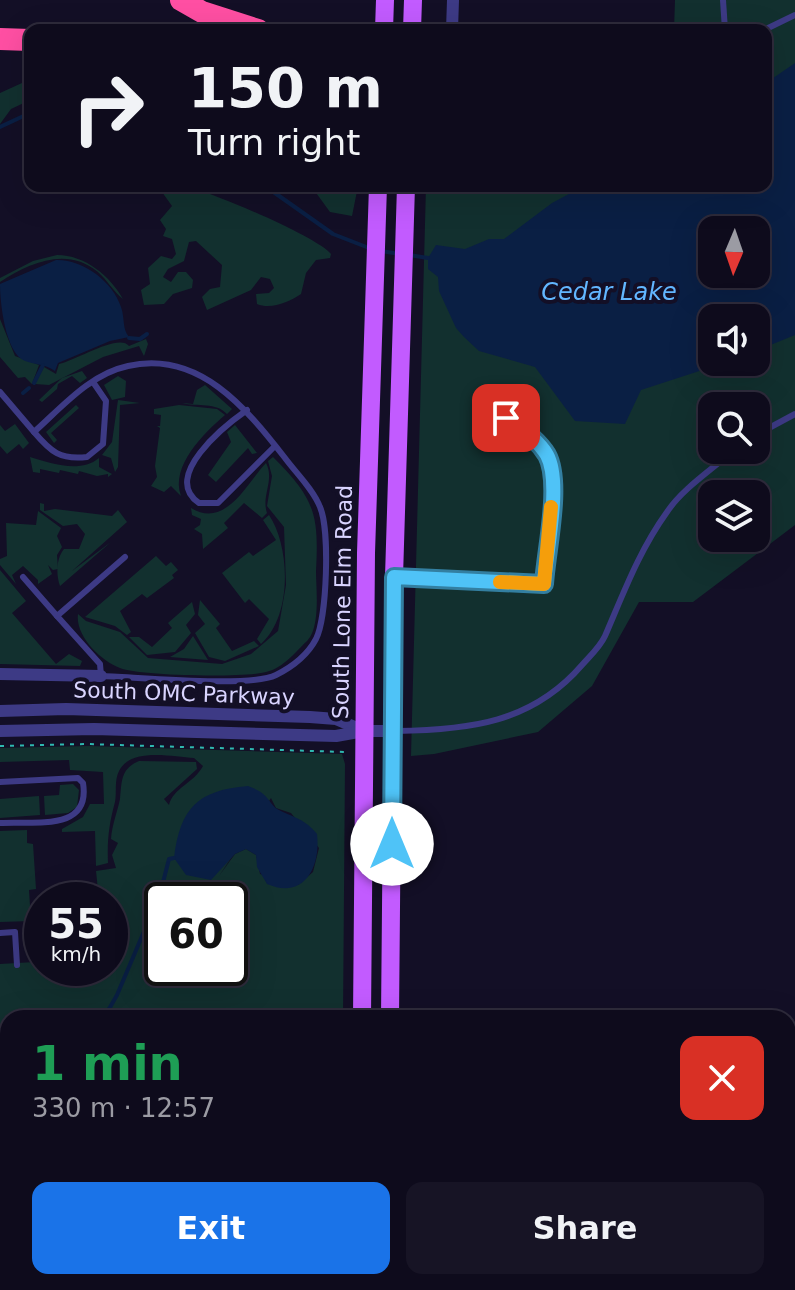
<!DOCTYPE html>
<meta charset="utf-8">
<style>
:root{--surface:#0e0b1c;--page:#171425;--text:#f1f3f6;--muted:#9b9ba3;--line:#2e2b3b;--accent:#1a73e8}
body{margin:0;font-family:"DejaVu Sans",sans-serif;background:var(--page);color:var(--text);height:100vh;display:flex;flex-direction:column;font-size:30px;white-space:nowrap}
*{box-sizing:border-box;margin:0}
p{font-size:26px;color:var(--muted)}
.icon{flex:none;width:44px;height:44px;fill:none;stroke:currentColor;stroke-width:2;stroke-linecap:round;stroke-linejoin:round}
.map{position:relative;flex:1;overflow:hidden}
.sheet{position:absolute;left:0px;top:1010px;width:796px;height:280px;display:flex;flex-direction:column;background:var(--surface);border-radius:24px 24px 0 0;box-shadow:0 8px 32px #0002,0 0 0 2px var(--line)}
.sheet>*{flex:none}
.hud{position:absolute;left:24px;top:24px;width:748px;height:168px;border-radius:16px;box-shadow:0 8px 32px #0002,0 0 0 2px var(--line);background:#0e0b1c;color:var(--text);overflow:hidden}
.needle{width:52px;rotate:182deg}
.tools{position:absolute;left:698px;top:216px;display:grid;gap:16px}
.tools a{display:grid;place-items:center;width:72px;height:72px;border-radius:16px;background:var(--surface);box-shadow:0 8px 32px #0002,0 0 0 2px var(--line);font-size:40px}
.speed{position:absolute;left:24px;top:882px;display:flex;gap:16px;font-size:40px;font-weight:700;text-align:center}
.speed>*{display:grid;place-content:center;width:104px;height:104px;border-radius:50%;background:var(--surface);box-shadow:0 8px 32px #0002,0 0 0 2px var(--line);line-height:1}
.speed small{font-size:20px;font-weight:400}
.speed .limit{border:4px solid #111;border-radius:12px;background:#fff;color:#111}
.pin{position:absolute;display:grid;place-items:center;width:68px;height:68px;color:#fff;margin:-34px;border-radius:16px;box-shadow:0 4px 12px #0006}
.me{position:absolute;width:88px;margin:-44px;rotate:0deg;stroke-linejoin:round;filter:drop-shadow(0 0 6px #0008)}
.turn{display:flex;align-items:center;gap:28px;height:168px;padding:0 32px;font-size:36px}
.turn .icon{width:104px;height:104px;stroke-width:2.5}
.turn b{display:block;font-size:56px;line-height:68px}
.round{display:grid;place-items:center;flex:none;width:84px;height:84px;border-radius:16px;background:var(--page)}
.head{display:flex;align-items:center;justify-content:space-between;height:136px;padding:0 32px}
h1{font-size:48px;font-weight:700;line-height:60px;color:#1e9e55}
.cta{display:flex;gap:16px;margin-top:auto;padding:16px 32px}
.cta a{flex:1;height:92px;border-radius:16px;background:var(--accent);color:#fff;font-size:32px;font-weight:700;line-height:92px;text-align:center}
.cta a+a{background:var(--page);color:var(--text)}
.map>svg:first-child{display:block}
.green{fill:#12302f;fill-rule:evenodd}
.water{fill:#0a1f44;fill-rule:evenodd}
.lines{fill:none;stroke-linecap:round;stroke-linejoin:round}
.stream{stroke:#0a1f44;stroke-width:4}
.path{stroke:#2fb8b0;stroke-width:2;stroke-dasharray:4 6;stroke-linecap:butt}
.lane{stroke:#3d3a85;stroke-width:6}
.street{stroke:#3d3a85;stroke-width:12}
.primary{stroke:#c25bff;stroke-width:18}
.highway{stroke:#ff4fa3;stroke-width:22}
.route-casing{stroke:#337fa1;stroke-width:20}
.route{stroke:#4fc3f7;stroke-width:14}
.slow{stroke:#f59e0b;stroke-width:14}
.labels{text-anchor:middle;stroke-width:8;stroke-linejoin:round;paint-order:stroke}
.street-label{font-size:22px;fill:#d9d4ff;stroke:#130f26}
.water-label{font-size:24px;font-style:italic;fill:#62b6ff;stroke:#130f26}
</style>
<div class="map">
<svg width="795" height="1290" viewBox="0 0 795 1290">
<rect width="100%" height="100%" fill="#130f26"/>
<g class="green">
<path d="M 675,0 L 795,0 L 795,525 L 693,602 L 639,602 L 592,686 L 538,732 L 434,754 L 411,756 L 426,186 L 766,186 L 766,30 L 674,30 ZM 712,230 L 756,230 L 756,274 L 712,274 ZM 712,318 L 756,318 L 756,362 L 712,362 ZM 712,406 L 756,406 L 756,450 L 712,450 ZM 712,494 L 756,494 L 756,538 L 712,538 Z"/>
<polygon points="22,83 30,83 30,100 11,109 0,124 0,93"/>
<path d="M 146,186 C 158,186 171,184 183,186 C 209,190 319,238 331,254 L 330,258 L 316,260 L 306,273 L 301,294 C 289,302 271,310 257,304 L 256,294 L 269,293 L 274,288 L 270,279 L 261,277 L 251,290 L 207,310 L 202,297 L 210,289 L 220,287 L 222,265 L 196,241 L 189,242 L 184,261 L 168,269 L 163,277 L 171,282 L 178,272 L 186,272 L 193,280 L 192,288 L 173,294 L 164,304 L 144,305 L 141,290 L 150,284 L 148,268 L 161,256 L 172,259 L 176,254 L 172,239 L 163,236 L 166,229 L 160,220 L 172,206 L 162,192 L 156,193 Z"/>
<polygon points="304,186 358,186 352,216 330,212 314,190"/>
<path d="M 57,255 C 85,255 110,276 123,299 C 114,292 107,280 98,272 C 67,246 29,263 0,282 L 0,278 L 33,261 Z"/>
<polygon points="0,319 15,356 39,365 32,384 25,377 18,378 0,357"/>
<path d="M 146,339 L 148,344 L 144,356 L 139,346 L 103,357 L 49,385 L 35,384 L 44,367 L 56,374 L 59,364 C 77,360 119,333 129,346 Z"/>
<polygon points="82,371 87,378 80,383 72,376 58,384 57,389 42,402 39,400 62,378"/>
<polygon points="118,376 126,381 125,397 112,400 104,385"/>
<path d="M 205,385 L 232,409 L 227,414 C 216,402 198,407 182,403 L 193,404 L 197,390 Z"/>
<polygon points="118,400 140,403 120,405 118,467 115,472 111,458 102,455 112,442"/>
<polygon points="76,405 79,408 51,433 57,440 54,443 46,432"/>
<path d="M 179,405 L 217,409 L 225,415 C 204,433 170,466 181,496 L 171,486 L 164,492 L 151,486 L 157,477 L 155,466 L 160,428 L 157,426 L 160,426 L 161,415 L 154,414 L 154,409 Z"/>
<polygon points="15,424 29,443 23,449 19,444 7,454 0,446 0,425 5,431"/>
<polygon points="235,425 257,453 252,454 248,448 216,482 208,475 231,442 227,432"/>
<path d="M 30,457 C 50,463 80,474 99,458 L 99,467 L 112,474 L 108,477 L 108,474 L 97,476 L 79,471 L 78,474 L 60,470 L 59,473 L 40,469 L 40,473 L 33,472 Z"/>
<path d="M 273,457 C 315,499 319,514 316,571 C 316,589 321,629 306,642 C 297,650 284,668 266,672 C 245,678 140,676 120,668 C 101,661 75,636 78,614 L 86,621 L 120,632 L 148,658 L 222,664 L 251,654 L 278,631 L 286,585 L 284,527 L 267,506 L 272,476 L 268,461 Z"/>
<path d="M 266,463 C 275,480 261,496 267,513 L 262,518 L 244,503 L 224,523 L 228,528 L 203,549 L 202,534 L 194,529 L 200,525 L 201,519 L 192,515 L 191,508 C 226,529 246,484 266,463 Z"/>
<path d="M 40,503 L 44,504 L 44,511 L 55,509 L 112,516 L 118,510 L 127,522 L 72,571 L 111,542 L 60,586 C 56,575 56,559 64,549 L 79,549 L 85,534 L 77,524 L 63,526 L 40,510 Z"/>
<polygon points="38,511 61,528 57,536 62,547 57,555 58,569 53,570 48,565 52,574 38,584 38,580 23,566 12,575 16,584 0,565 0,559 7,556 6,523 36,525"/>
<path d="M 269,515 C 290,546 293,615 261,644 L 257,639 L 269,619 L 249,599 L 245,603 L 222,573 L 249,552 L 253,556 L 276,540 L 263,520 Z"/>
<polygon points="156,556 166,566 171,562 178,570 172,575 174,578 147,598 142,594 120,611 131,632 127,635 115,626 85,617"/>
<polygon points="0,570 26,601 12,613 56,664 69,654 82,661 80,666 0,664"/>
<polygon points="200,600 220,624 216,628 232,651 254,641 259,646 225,661 209,657 195,633 205,624 198,615"/>
<polygon points="192,602 195,614 186,625 191,633 175,652 147,655 129,637 139,637 152,647 172,628 168,623"/>
<polygon points="193,636 208,660 170,657 184,649"/>
<path d="M 89,746 L 342,754 L 345,764 L 343,1018 L 8,1018 L 8,1132 L 0,1132 L 3,1117 L 0,1117 L 0,964 L 35,962 L 34,943 L 40,942 L 42,931 L 42,968 L 110,968 L 110,900 L 99,900 L 96,871 L 116,868 L 112,855 L 118,843 L 111,839 C 112,825 117,813 120,799 C 122,782 120,769 139,761 L 196,762 L 197,769 L 164,799 L 169,805 C 173,788 194,783 203,766 L 194,758 C 173,757 131,747 119,771 C 114,781 117,792 115,802 C 109,824 107,840 108,863 L 96,866 L 95,831 L 62,832 L 62,829 L 83,817 L 90,804 L 104,804 L 103,772 L 70,770 L 69,760 L 0,762 L 0,748 ZM 271,798 L 276,808 L 291,813 L 319,848 L 313,872 L 298,885 L 260,874 L 256,855 L 246,849 L 235,854 L 219,876 ZM 162,900 L 230,900 L 230,968 L 162,968 Z"/>
<polygon points="73,784 79,790 77,807 68,813 45,815 44,796 59,795 60,785"/>
<polygon points="39,796 40,815 0,818 0,799"/>
<polygon points="27,830 27,843 33,844 36,889 29,890 31,921 0,922 0,831"/>
<polygon points="0,1142 8,1142 7,1192 3,1192 3,1202"/>
<polygon points="0,1205 7,1206 8,1213 8,1258 0,1257"/>
<polygon points="110,1282 159,1282 159,1290 140,1290"/>
<polygon points="295,1282 331,1282 330,1290 295,1290"/>
</g>
<g class="water">
<path d="M 795,63 L 795,335 L 756,351 L 756,318 L 712,318 L 712,362 L 727,362 L 641,390 L 625,424 L 575,421 L 535,367 L 479,351 L 464,337 L 456,328 L 439,291 L 438,277 L 428,269 L 428,258 L 436,245 L 465,249 L 489,239 L 504,239 L 552,203 L 584,186 L 766,186 L 766,83 ZM 712,230 L 756,230 L 756,274 L 712,274 Z"/>
<path d="M 56,260 C 83,259 113,282 121,307 C 125,318 122,329 129,337 L 110,341 L 58,363 L 55,371 C 45,364 36,365 25,361 C 5,353 0,302 0,284 Z"/>
<path d="M 248,786 C 271,794 268,804 279,810 C 295,818 305,819 317,834 C 321,867 304,900 267,884 L 257,867 L 256,855 L 246,849 L 235,854 L 211,880 L 186,875 L 174,858 C 180,808 198,790 248,786 Z"/>
</g>
<g class="lines">
<g class="stream">
<polyline points="0,127 30,113"/>
<polyline points="265,186 333,234 369,248"/>
<polyline points="381,251 400,254"/>
<polyline points="409,255 428,258"/>
<polyline points="129,338 140,339 147,334"/>
<polyline points="34,383 43,365"/>
<polyline points="23,393 29,388"/>
<polyline points="95,1018 109,1009 117,995 160,894 169,859 174,858"/>
<polyline points="0,1026 8,1026"/>
</g>
<polyline class="path" points="0,746 86,744 346,752"/>
<g class="lane">
<polyline points="723,0 725,30"/>
<polyline points="764,30 795,15"/>
<path d="M 0,392 L 34,432 C 62,407 90,374 128,366 C 199,350 246,408 285,458 C 296,473 313,489 320,507 C 330,530 327,617 316,639 C 307,656 292,667 276,675 C 250,688 136,677 101,676 L 100,664 L 57,616 L 125,557"/>
<path d="M 247,410 C 224,426 161,477 199,503 L 218,503 L 275,446"/>
<path d="M 34,432 C 51,452 60,460 87,457 L 103,444 L 106,401 L 93,382"/>
<polyline points="756,435 795,414"/>
<polyline points="23,577 57,616"/>
<path d="M 397,577 L 544,584 C 546,552 562,483 546,455 C 538,439 520,427 506,418"/>
<path d="M 396,731 C 469,730 532,723 582,665 C 590,656 600,647 605,636 C 624,592 639,551 667,512 C 683,488 713,469 734,450"/>
<path d="M 0,782 L 78,778 L 83,783 C 91,832 35,821 0,823"/>
<polyline points="0,933 15,932 17,965"/>
<polyline points="0,1137 8,1137"/>
<polyline points="180,1290 181,1282"/>
<polyline points="252,1290 252,1282"/>
</g>
<g class="street">
<polyline points="452,30 453,0"/>
<polyline points="0,674 101,676"/>
<polyline points="0,711 66,709 310,717 336,719 364,731"/>
<polyline points="0,731 94,729 336,736 364,731 392,731"/>
<polyline points="0,1271 8,1272"/>
<polyline points="58,1282 87,1290"/>
</g>
<g class="primary">
<polyline points="384,30 385,0"/>
<polyline points="412,30 413,0"/>
<polyline points="362,1018 366,553 378,186"/>
<polyline points="390,1018 394,577 406,186"/>
<polyline points="354,1290 354,1282"/>
<polyline points="382,1290 383,1282"/>
</g>
<g class="highway">
<polyline points="181,0 202,12 258,30"/>
<polyline points="0,39 30,40"/>
</g>
</g>
<g class="lines">
<g class="route-casing">
<path id="route" d="M 392,844 L 394,577 L 544,584 C 546,551 562,483 547,455 C 538,440 520,427 506,418"/>
</g>
<use href="#route" class="route"/>
<polyline class="slow" points="500,582 544,584 551,507"/>
</g>
<g class="labels">
<g class="street-label">
<text transform="translate(342 602) rotate(-89)" y="8">South Lone Elm Road</text>
<text transform="translate(184 693) rotate(2)" y="8">South OMC Parkway</text>
</g>
<g class="water-label">
<text x="609" y="300">Cedar Lake</text>
</g>
</g>
</svg>
<div class="tools">
<a><svg class="needle" viewBox="-14 -14 28 28"><path d="M0-13l5 13h-10z" fill="#e53935"/><path d="M0 13l5-13h-10z" fill="#9b9ba3"/></svg></a>
<a><svg class="icon" aria-label="sound" viewBox="0 0 24 24"><path d="M4 9h4l5-4v14l-5-4H4zM17 9q2 3 0 6"/></svg></a>
<a><svg class="icon" aria-label="search" viewBox="0 0 24 24"><circle cx="10" cy="10" r="6"/><path d="M15 15l6 6"/></svg></a>
<a><svg class="icon" aria-label="layers" viewBox="0 0 24 24"><path d="M12 4l9 5-9 5-9-5zM3 14l9 5 9-5"/></svg></a>
</div>
<div class="speed"><div>55<small>km/h</small></div><div class="limit">60</div></div>
<div class="pin" style="left:506px;top:418px;background:#d93025"><svg class="icon" aria-label="arrive" viewBox="0 0 24 24"><path d="M6 21V4h12l-3 4 3 4H6"/></svg></div>
<svg class="me" style="left:392px;top:844px" viewBox="-20 -20 40 40"><circle r="19" fill="#fff"/><path d="M0-13L10 11 0 6-10 11z" fill="#4fc3f7"/></svg>
<div class="hud">
<div class="turn"><svg class="icon" aria-label="right" viewBox="0 0 24 24"><path d="M7 20v-9h11M14 6l5 5-5 5"/></svg><div><b>150 m</b>Turn right</div></div>
</div>
<section class="sheet">
<div class="head"><div><h1>1 min</h1><p>330 m · 12:57</p></div><a class="round" style="background:#d93025;color:#fff"><svg class="icon" aria-label="close" viewBox="0 0 24 24"><path d="M6 6l12 12M18 6L6 18"/></svg></a></div>
<div class="cta"><a>Exit</a><a>Share</a></div>
</section>
</div>
